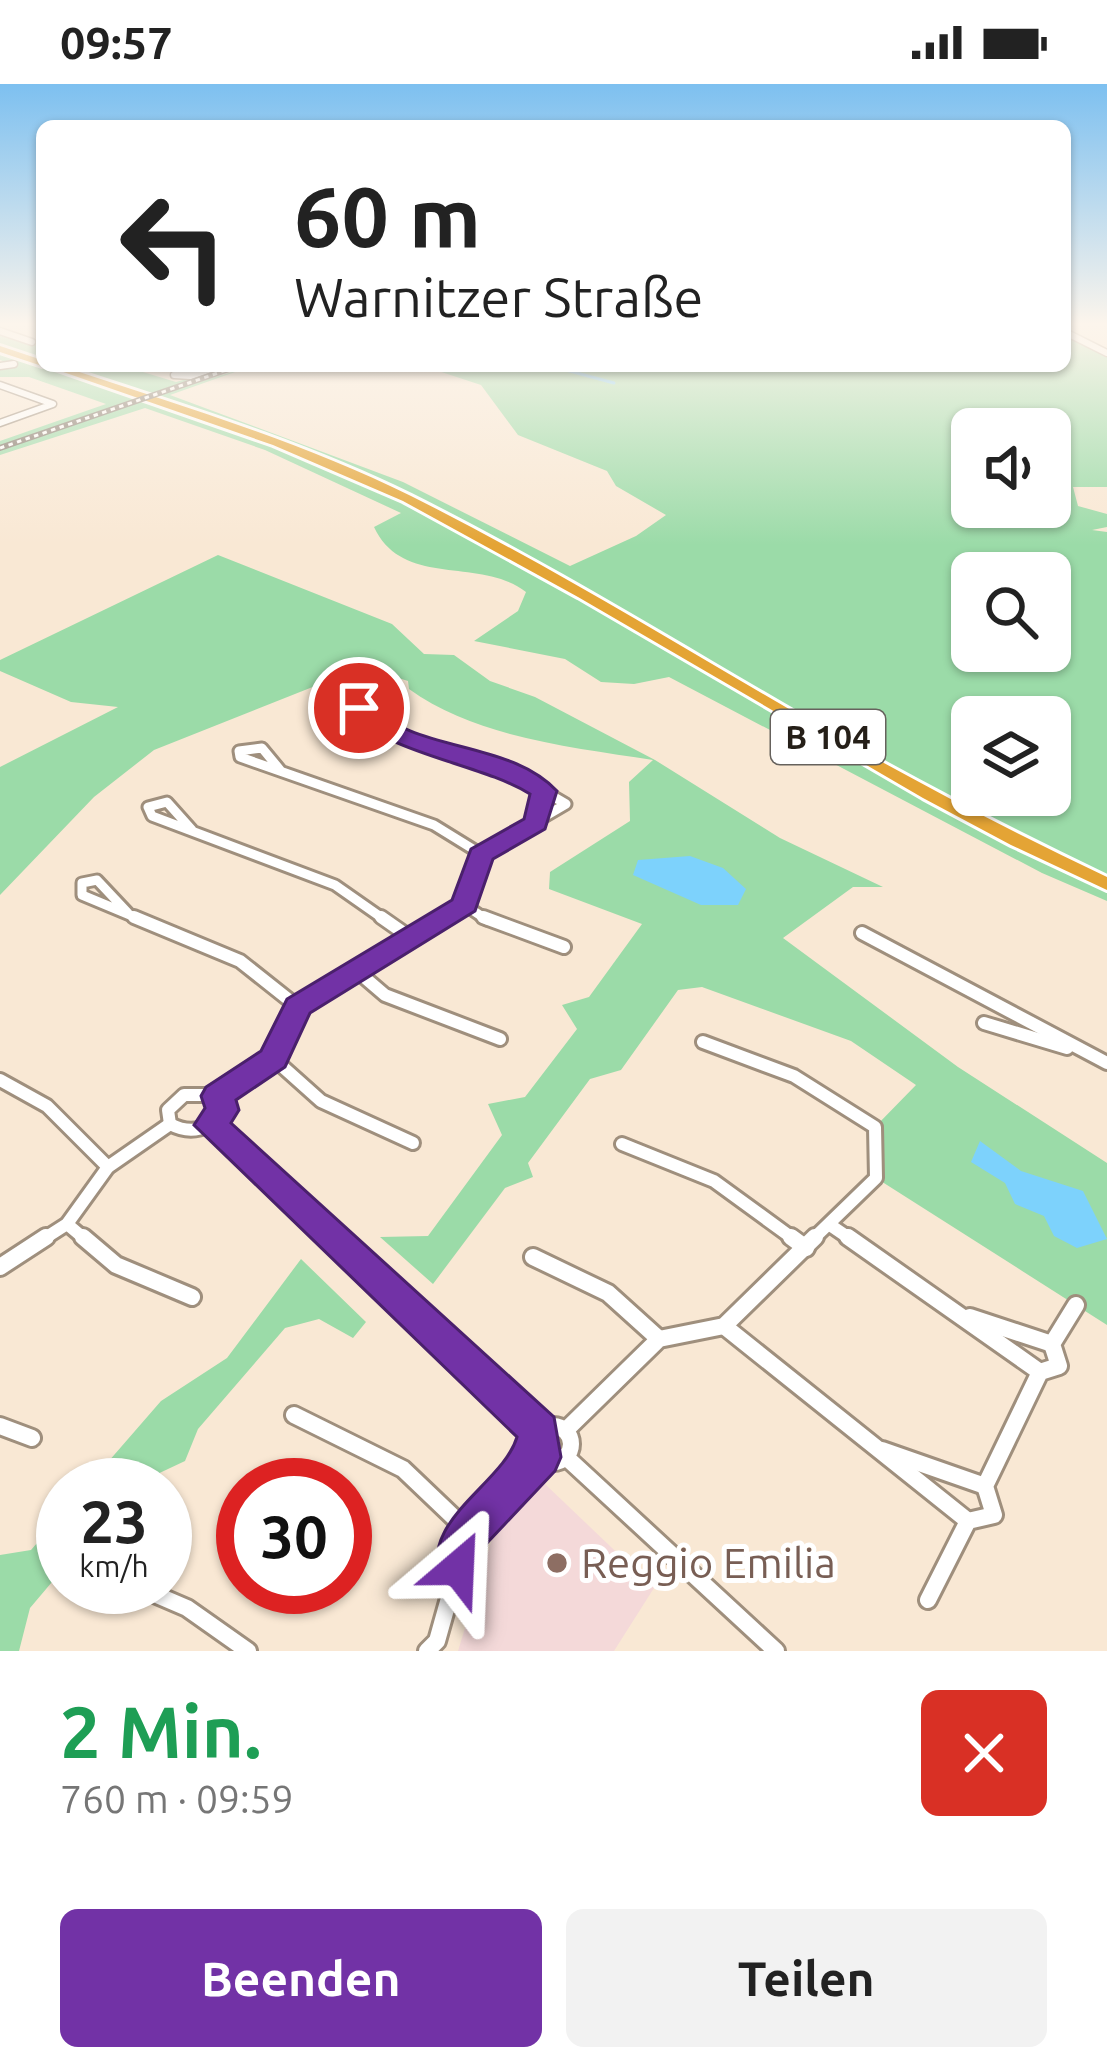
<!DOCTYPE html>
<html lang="de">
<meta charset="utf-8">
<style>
:root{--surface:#fff;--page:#f2f2f2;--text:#222;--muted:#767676;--accent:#7232a6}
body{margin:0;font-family:Ubuntu,sans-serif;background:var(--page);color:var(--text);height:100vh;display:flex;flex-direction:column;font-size:45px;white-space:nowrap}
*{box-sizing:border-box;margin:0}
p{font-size:39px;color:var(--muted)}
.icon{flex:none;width:66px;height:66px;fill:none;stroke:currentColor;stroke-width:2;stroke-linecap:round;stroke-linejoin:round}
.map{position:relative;height:1567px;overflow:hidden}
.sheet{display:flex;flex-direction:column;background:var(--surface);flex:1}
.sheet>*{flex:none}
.guide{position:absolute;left:36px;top:36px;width:1035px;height:252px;border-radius:18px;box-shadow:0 3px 9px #0004;background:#fff;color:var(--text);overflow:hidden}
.buttons{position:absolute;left:951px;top:324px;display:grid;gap:24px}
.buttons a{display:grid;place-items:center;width:120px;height:120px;border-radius:18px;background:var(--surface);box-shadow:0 3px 9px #0004;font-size:60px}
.speed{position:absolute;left:36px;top:1374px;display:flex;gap:24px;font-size:60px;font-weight:700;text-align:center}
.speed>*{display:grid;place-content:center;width:156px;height:156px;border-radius:50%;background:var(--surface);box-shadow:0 3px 9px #0004;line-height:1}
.speed small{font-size:30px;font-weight:400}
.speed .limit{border:18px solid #d22;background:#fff;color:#111}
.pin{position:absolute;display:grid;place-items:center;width:102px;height:102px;color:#fff;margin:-51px;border:6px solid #fff;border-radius:50%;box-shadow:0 3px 12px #0007}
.me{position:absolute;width:132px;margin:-66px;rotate:26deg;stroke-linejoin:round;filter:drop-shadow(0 0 9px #0008)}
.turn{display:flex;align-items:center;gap:42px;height:252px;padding:0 60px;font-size:54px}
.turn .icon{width:156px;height:156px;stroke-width:2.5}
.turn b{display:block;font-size:84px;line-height:102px}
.round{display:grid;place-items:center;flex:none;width:126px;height:126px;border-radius:18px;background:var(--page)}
.summary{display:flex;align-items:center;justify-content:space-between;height:204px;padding:0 60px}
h1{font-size:72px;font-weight:600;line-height:90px;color:#1e9e55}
.cta{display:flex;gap:24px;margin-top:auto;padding:24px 60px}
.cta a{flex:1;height:138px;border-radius:18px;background:var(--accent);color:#fff;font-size:48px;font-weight:600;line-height:138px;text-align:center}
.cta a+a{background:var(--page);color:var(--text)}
.status{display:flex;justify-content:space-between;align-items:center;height:84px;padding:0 60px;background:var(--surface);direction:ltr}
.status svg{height:33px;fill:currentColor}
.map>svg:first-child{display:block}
.education{fill:#f4d9d9}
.green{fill:#9bdba8;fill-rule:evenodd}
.water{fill:#7dd2fc}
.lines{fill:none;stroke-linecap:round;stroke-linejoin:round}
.stream{stroke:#7dd2fc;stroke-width:3}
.street-far3-casing{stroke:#9f8f7d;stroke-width:9}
.street-far2-casing{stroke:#9f8f7d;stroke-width:15}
.street-far1-casing{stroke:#9f8f7d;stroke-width:18}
.street-casing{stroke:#9f8f7d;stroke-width:22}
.highway-casing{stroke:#fff;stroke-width:6}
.street-far3{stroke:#fff;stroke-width:6}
.street-far2{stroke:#fff;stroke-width:9}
.street-far1{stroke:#fff;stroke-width:12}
.street{stroke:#fff;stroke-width:16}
.highway{fill:#e4a435;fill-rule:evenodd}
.rail-casing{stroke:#7d7266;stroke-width:6}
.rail{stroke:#fff;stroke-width:3;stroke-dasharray:4.5;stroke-linecap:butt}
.route{fill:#7232a6;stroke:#4a206c;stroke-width:3}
.education-dot{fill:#8d6e63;stroke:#fff;stroke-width:4.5}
.labels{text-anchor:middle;stroke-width:10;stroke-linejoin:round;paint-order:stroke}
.shield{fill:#fff;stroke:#66625d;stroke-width:3}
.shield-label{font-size:33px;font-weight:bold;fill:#251f18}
.near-education-label{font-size:42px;fill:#785e54;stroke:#fff;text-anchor:start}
</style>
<div class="status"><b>09:57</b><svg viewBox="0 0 49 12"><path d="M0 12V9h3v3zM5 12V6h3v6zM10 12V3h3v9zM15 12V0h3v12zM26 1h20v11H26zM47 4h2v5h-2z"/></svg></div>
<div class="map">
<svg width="1107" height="1567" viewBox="0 0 1107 1567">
<rect width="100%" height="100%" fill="#f9e8d4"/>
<polygon class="education" points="545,1400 654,1504 614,1567 458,1567 492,1455"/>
<g class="green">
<path d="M 1065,248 L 1107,269 L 1107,403 L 1073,403 L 1078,422 L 1107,430 L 1107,443 L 1092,446 L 1107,448 L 1107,817 L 1042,789 L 669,593 L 634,600 L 601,598 L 565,575 L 474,557 L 518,527 L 526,508 C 480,472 403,505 374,443 L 401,429 L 265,366 L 145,324 L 0,371 L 0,357 L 106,320 L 29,293 L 0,293 L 0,283 L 10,280 L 0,276 L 0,250 L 42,263 L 42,282 L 123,282 L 176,298 L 234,282 L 162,309 L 252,282 L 170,311 L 403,398 L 570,482 L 636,452 L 666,431 L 616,402 L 607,387 L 518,351 L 481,301 L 423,282 L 1065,282 ZM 972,345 L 1050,345 L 1050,423 L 972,423 ZM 972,489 L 1050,489 L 1050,567 L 972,567 ZM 972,633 L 1050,633 L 1050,711 L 972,711 Z"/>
<path d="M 218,471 L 392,540 L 424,570 L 454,571 L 490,597 L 535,613 L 655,676 L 780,754 L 883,803 L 853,803 L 783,854 L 958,983 L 1107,1079 L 1107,1241 L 876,1094 L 875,1043 L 916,1001 L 851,957 L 702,903 L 678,906 L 621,986 L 590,995 L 528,1079 L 533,1093 L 505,1104 L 433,1200 L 380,1153 L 428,1152 L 502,1051 L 488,1020 L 525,1013 L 577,945 L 562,921 L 589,913 L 642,840 L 549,805 L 550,788 L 630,737 L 629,698 L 653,676 C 572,663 477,654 409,605 L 408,597 L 363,583 L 154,666 L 94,713 L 0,811 L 0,683 L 118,623 L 71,618 L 0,587 L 0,576 Z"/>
<polygon points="301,1175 366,1238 353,1254 319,1235 285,1244 198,1345 185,1377 134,1401 88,1401 161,1317 227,1274"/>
<polygon points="63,1429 63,1485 30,1524 19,1567 0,1567 0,1471 31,1466"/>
</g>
<g class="water">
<polygon points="690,772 723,784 746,805 738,821 701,821 633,791 638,776"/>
<polygon points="980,1057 1021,1087 1083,1107 1107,1155 1077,1164 1054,1152 1044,1132 1015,1120 1005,1099 971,1078"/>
</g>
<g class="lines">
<polyline class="stream" points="551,282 614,299"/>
<g class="street-far3-casing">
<g id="street-far3">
<polyline points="0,247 32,258"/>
<polyline points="1065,248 1107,269"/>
<polyline points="0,282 14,280"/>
<polyline points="202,288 174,291 191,292 220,282"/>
<polyline points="0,301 53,320 0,339"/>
</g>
</g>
<g class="street-far2-casing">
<g id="street-far2">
<polyline points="376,642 359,624 338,628 338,632 508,686 566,720 481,770 465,821 441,836"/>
<polyline points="281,687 262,664 239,667 240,673 434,741 481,770"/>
<polyline points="535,739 544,707"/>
<polyline points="192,746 167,718 148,723 152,732 335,801 385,836"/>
<polyline points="465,821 487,836"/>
<polyline points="128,829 97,796 82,799 82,811 142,836"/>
</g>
</g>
<g class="street-far1-casing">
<g id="street-far1">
<polyline points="134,833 240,877 298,923"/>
<polyline points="381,833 411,854"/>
<polyline points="483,833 564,863"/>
<polyline points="862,849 1107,979"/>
<polyline points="357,887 385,911 500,955"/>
<polyline points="984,939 1067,964"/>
<polyline points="703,958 794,992 875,1043 876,1094 812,1156"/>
<polyline points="274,975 321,1017 413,1059"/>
<polyline points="0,996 47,1022 108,1083"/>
<polyline points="218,1011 274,975 298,923 446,833"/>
<path d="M 170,1040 C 191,1051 210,1046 223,1026 L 218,1011"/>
<polyline points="170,1040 168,1026 184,1011 218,1011"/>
<polyline points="211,1041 335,1156"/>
<polyline points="622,1060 714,1097 795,1156"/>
<polyline points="67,1140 86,1156"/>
<polyline points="830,1141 852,1156"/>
<polyline points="42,1156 67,1140 108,1083 170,1040"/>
</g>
</g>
<g class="street-casing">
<g id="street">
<polyline points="83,1153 116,1181 192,1213"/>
<polyline points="332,1153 540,1346"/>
<polyline points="791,1153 806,1164"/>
<polyline points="848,1153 1040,1288"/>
<polyline points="533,1173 608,1209 659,1255"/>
<polyline points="0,1183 46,1153"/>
<polyline points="970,1233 1052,1260"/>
<polyline points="724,1242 968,1437"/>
<polyline points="294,1331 403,1385 468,1447"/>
<circle cx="553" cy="1360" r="18"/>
<polyline points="0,1342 32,1354"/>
<polyline points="566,1346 659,1255 724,1242 815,1153"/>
<polyline points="882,1366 985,1402"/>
<polyline points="566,1373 776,1567"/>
<polyline points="138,1503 187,1524 248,1567"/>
<polyline points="928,1516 968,1437 994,1431 985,1402 1040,1288 1059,1282 1052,1260 1076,1221"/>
<polyline points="427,1567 437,1557 468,1447 540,1373"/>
</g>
</g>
<g class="highway-casing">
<g id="highway">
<polygon points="0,262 42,276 42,282 0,268"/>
<path d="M 46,282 L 61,282 C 179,321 299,357 411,412 C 561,487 702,576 848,659 C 933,707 1019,751 1107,793 L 1107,806 L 1011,761 L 923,714 L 578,513 L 403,417 L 273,361 Z"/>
</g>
</g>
<use href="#street-far3" class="street-far3"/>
<use href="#street-far2" class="street-far2"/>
<use href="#street-far1" class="street-far1"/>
<use href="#street" class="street"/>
<use href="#highway" class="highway"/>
<g class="rail-casing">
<polyline id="rail" points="0,364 238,282"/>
</g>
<use href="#rail" class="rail"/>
</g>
<linearGradient id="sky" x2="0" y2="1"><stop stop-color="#7dc0f0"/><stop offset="0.52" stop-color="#fcf5ec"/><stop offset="1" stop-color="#fcf5ec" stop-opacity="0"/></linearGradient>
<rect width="1107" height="461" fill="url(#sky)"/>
<path class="route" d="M 351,619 L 367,619 C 416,670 508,655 557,707 L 545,745 L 493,775 L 475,827 L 310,929 L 285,983 L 236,1016 L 239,1026 L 231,1039 L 554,1333 L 561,1373 L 555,1387 L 487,1459 L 473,1500 L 458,1506 L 442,1500 C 415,1437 503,1401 517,1353 L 194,1041 L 205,1024 L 201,1012 L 206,1003 L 261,967 L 287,915 L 452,816 L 471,765 L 524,735 L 530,710 C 478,678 383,670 347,624 Z"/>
<circle class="education-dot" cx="557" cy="1479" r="12"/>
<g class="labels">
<rect class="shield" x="771" y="626" width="114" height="54" rx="9"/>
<g class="shield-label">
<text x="828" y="665">B 104</text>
</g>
<g class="near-education-label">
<text x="581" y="1494">Reggio Emilia</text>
</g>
</g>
</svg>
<div class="buttons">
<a><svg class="icon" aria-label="sound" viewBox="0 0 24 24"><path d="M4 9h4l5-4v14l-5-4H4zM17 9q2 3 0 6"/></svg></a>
<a><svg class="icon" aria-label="search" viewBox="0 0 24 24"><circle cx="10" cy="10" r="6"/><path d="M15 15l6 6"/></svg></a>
<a><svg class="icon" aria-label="layers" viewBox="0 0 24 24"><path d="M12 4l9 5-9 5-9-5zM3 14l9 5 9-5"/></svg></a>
</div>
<div class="speed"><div>23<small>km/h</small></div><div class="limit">30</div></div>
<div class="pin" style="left:359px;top:624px;background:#d93025"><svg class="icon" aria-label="arrive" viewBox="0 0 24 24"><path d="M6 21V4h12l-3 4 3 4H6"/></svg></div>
<svg class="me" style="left:458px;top:1484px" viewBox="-20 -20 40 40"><path d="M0-17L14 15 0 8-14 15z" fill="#7232a6" stroke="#fff" stroke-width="4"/></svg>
<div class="guide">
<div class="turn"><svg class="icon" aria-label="left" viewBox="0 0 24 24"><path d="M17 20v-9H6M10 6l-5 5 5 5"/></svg><div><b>60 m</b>Warnitzer Straße</div></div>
</div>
</div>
<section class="sheet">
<div class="summary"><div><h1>2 Min.</h1><p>760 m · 09:59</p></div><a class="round" style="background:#d93025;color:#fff"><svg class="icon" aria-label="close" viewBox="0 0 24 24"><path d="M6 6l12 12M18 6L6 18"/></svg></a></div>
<div class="cta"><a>Beenden</a><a>Teilen</a></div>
</section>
